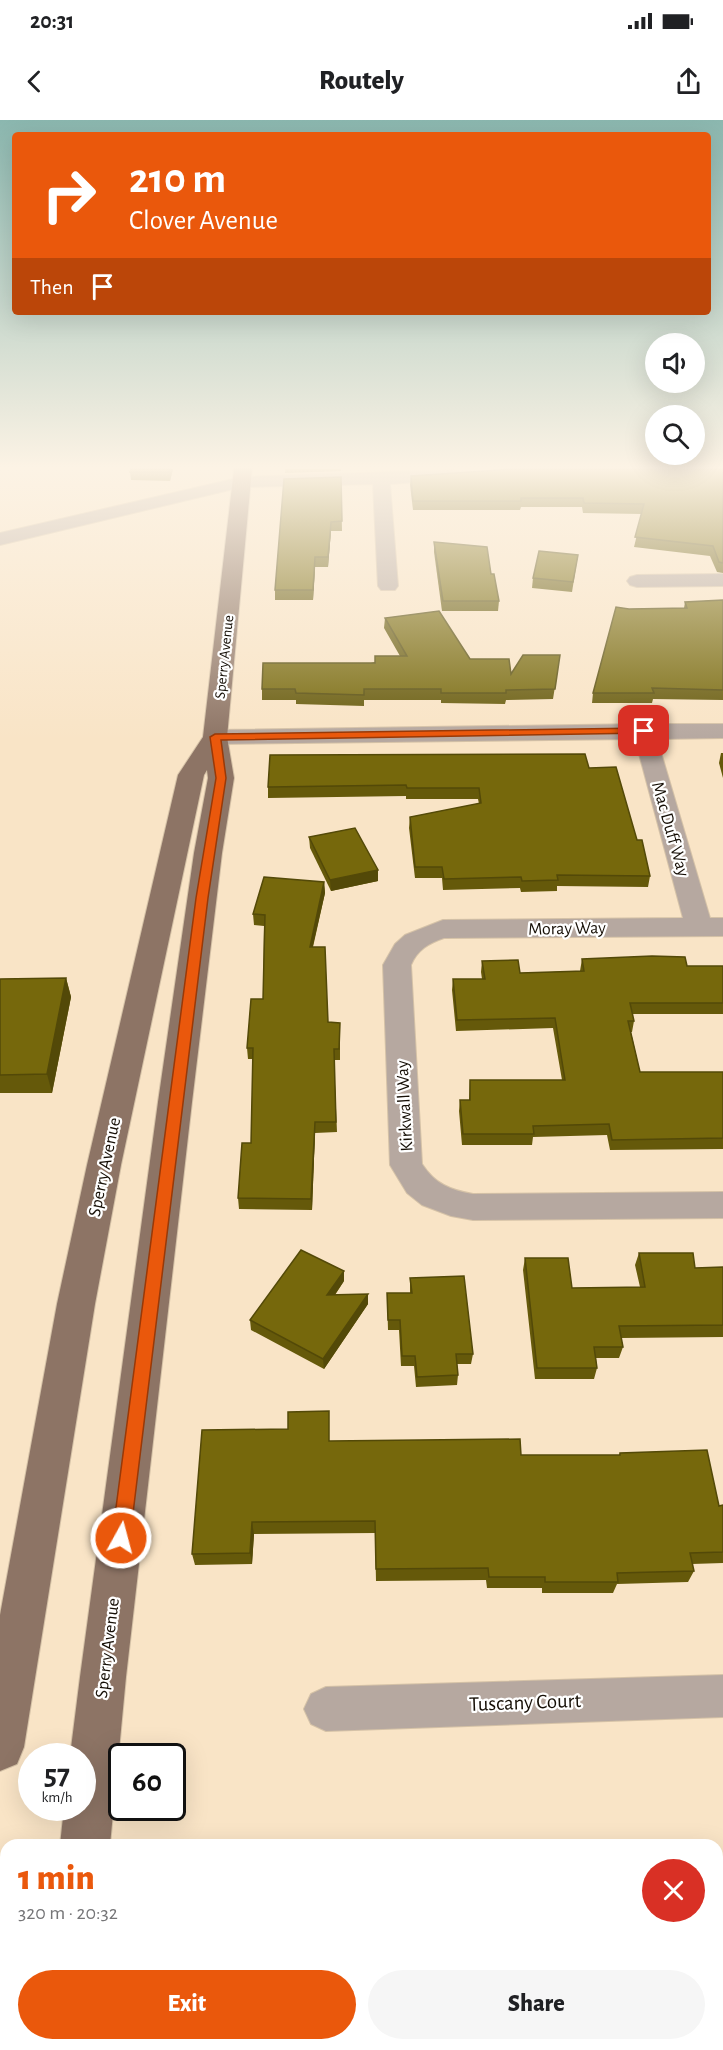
<!DOCTYPE html>
<meta charset="utf-8">
<style>
:root{--surface:#fff;--page:#f6f6f6;--text:#202124;--muted:#757577;--accent:#ea580c}
body{margin:0;font-family:"Alegreya Sans",sans-serif;background:var(--page);color:var(--text);height:100vh;display:flex;flex-direction:column;font-size:22px;white-space:nowrap}
*{box-sizing:border-box;margin:0}
p{font-size:20px;color:var(--muted)}
.icon{flex:none;width:33px;height:33px;fill:none;stroke:currentColor;stroke-width:2;stroke-linecap:round;stroke-linejoin:round}
.map{position:relative;flex:1;overflow:hidden}
.side{position:absolute;left:0px;top:1719px;width:723px;height:212px;display:flex;flex-direction:column;background:var(--surface);border-radius:18px 18px 0 0;box-shadow:0 6px 24px #0002}
.side>*{flex:none}
.top-card{position:absolute;left:12px;top:12px;width:699px;height:183px;border-radius:6px;box-shadow:0 6px 24px #0002;background:#ea580c;color:#fff;overflow:hidden}
.buttons{position:absolute;left:645px;top:213px;display:grid;gap:12px}
.buttons a{display:grid;place-items:center;width:60px;height:60px;border-radius:50%;background:var(--surface);box-shadow:0 6px 24px #0002;font-size:30px}
.speed{position:absolute;left:18px;top:1623px;display:flex;gap:12px;font-size:30px;font-weight:700;text-align:center}
.speed>*{display:grid;place-content:center;width:78px;height:78px;border-radius:50%;background:var(--surface);box-shadow:0 6px 24px #0002;line-height:1}
.speed small{font-size:15px;font-weight:400}
.speed .limit{border:3px solid #111;border-radius:9px;background:#fff;color:#111}
.pin{position:absolute;display:grid;place-items:center;width:51px;height:51px;color:#fff;margin:-26px;border-radius:12px;box-shadow:0 3px 9px #0006}
.me{position:absolute;width:66px;margin:-33px;rotate:7deg;stroke-linejoin:round;filter:drop-shadow(0 0 4px #0008)}
.turn{display:flex;align-items:center;gap:21px;height:126px;padding:0 18px;font-size:27px}
.turn .icon{width:78px;height:78px;stroke-width:2.5}
.turn b{display:block;font-size:42px;line-height:51px}
.then{display:flex;align-items:center;height:57px;padding:0 18px;background:#0003;gap:12px;font-size:22px}
.round{display:grid;place-items:center;flex:none;width:63px;height:63px;border-radius:32px;background:var(--page)}
.headline{display:flex;align-items:center;justify-content:space-between;height:102px;padding:0 18px}
h1{font-size:36px;font-weight:800;line-height:45px;color:var(--accent)}
.action{display:flex;gap:12px;margin-top:auto;padding:12px 18px}
.action a{flex:1;height:69px;border-radius:36px;background:var(--accent);color:#fff;font-size:24px;font-weight:800;line-height:69px;text-align:center}
.action a+a{background:var(--page);color:var(--text)}
.status{display:flex;justify-content:space-between;align-items:center;height:42px;padding:0 30px;background:var(--surface);direction:ltr}
.status svg{height:16px;fill:currentColor}
header{display:flex;justify-content:space-between;align-items:center;height:78px;padding:0 18px;background:var(--surface);font-size:27px;font-weight:800}
.map>svg:first-child{display:block}
.lines{fill:none;stroke-linecap:round;stroke-linejoin:round}
.minor-casing{stroke:#d5c2a7;stroke-width:2}
.primary-casing{stroke:#d5c2a7;stroke-width:2}
.minor{fill:#b6a8a0;fill-rule:evenodd}
.primary{fill:#8d7465;fill-rule:evenodd}
.wall{fill:#65590a}
.shaded-wall{fill:#534908}
.building{fill:#76680c;stroke:#534908;stroke-width:1.5}
.route{fill:#ea580c;stroke:#983908;stroke-width:1.5}
.labels{text-anchor:middle;stroke-width:4.5;stroke-linejoin:round;paint-order:stroke}
.far-street-label{font-size:15px;fill:#160f06;stroke:#fff}
.street-label{font-size:18px;fill:#160f06;stroke:#fff}
.near-street-label{font-size:21px;fill:#160f06;stroke:#fff}
</style>
<div class="status"><b>20:31</b><svg viewBox="0 0 49 12"><path d="M0 12V9h3v3zM5 12V6h3v6zM10 12V3h3v9zM15 12V0h3v12zM26 1h20v11H26zM47 4h2v5h-2z"/></svg></div>
<header><svg class="icon" aria-label="back" viewBox="0 0 24 24"><path d="M15 5l-7 7 7 7"/></svg>Routely<svg class="icon" aria-label="share" viewBox="0 0 24 24"><path d="M12 15V3M7 8l5-5 5 5M5 13v7h14v-7"/></svg></header>
<div class="map">
<svg width="723" height="1930" viewBox="0 0 723 1930">
<rect width="100%" height="100%" fill="#f9e4c6"/>
<g class="lines">
<g class="minor-casing">
<g id="minor">
<polygon points="452,350 458,351 461,355 458,359 390,364 398,466 395,470 381,470 378,466 373,364 242,367 0,425 0,413 242,357"/>
<polygon points="723,454 723,466 637,467 630,465 627,461 630,457 637,455"/>
<path d="M 644,604 L 723,604 L 723,618 L 657,619 L 710,798 L 723,798 L 723,816 L 444,818 C 429,823 417,830 411,845 L 422,1044 C 435,1064 450,1070 473,1074 L 723,1072 L 723,1098 L 473,1100 L 451,1096 L 422,1085 L 407,1073 L 390,1045 L 383,845 L 395,824 L 405,815 L 443,800 L 683,798 L 635,619 L 215,624 L 207,622 L 204,617 L 207,612 L 215,610 Z"/>
<polygon points="723,1555 723,1597 326,1611 311,1604 304,1589 311,1574 326,1567"/>
</g>
</g>
<g class="primary-casing">
<g id="primary">
<polygon points="234,349 252,349 227,617 234,658 222,733 192,982 126,1557 110,1725 60,1725 64,1688 82,1688 82,1636 70,1636 80,1557 158,982 194,733 208,658 207,650 204,655 121,1045 95,1184 24,1627 17,1644 0,1651 0,1495 57,1184 87,1045 178,655 203,617"/>
<polygon points="35,1924 91,1924 90,1930 34,1930"/>
</g>
</g>
<use href="#minor" class="minor"/>
<use href="#primary" class="primary"/>
</g>
<g class="wall">
<polygon points="131,349 173,349 170,361 131,360 130,352"/>
<polygon points="285,349 341,349 341,351 285,353"/>
<polygon points="723,349 723,453 717,452 710,436 634,427 642,394 583,393 582,387 521,387 520,390 413,390 410,365 411,356"/>
<polygon points="341,357 342,411 331,411 328,447 315,447 313,480 275,480 275,470"/>
<polygon points="434,422 491,454 499,481 498,491 442,491 434,432"/>
<polygon points="578,435 572,472 532,468 533,458"/>
<polygon points="723,480 723,580 653,579 652,583 592,583 593,573 629,489 684,488 685,482"/>
<polygon points="385,498 470,539 511,554 560,535 553,579 506,580 505,584 441,583 441,580 364,580 364,586 296,584 296,580 262,580 262,569 400,536 384,508"/>
<polygon points="721,633 723,633 723,658 719,643"/>
<polygon points="589,648 637,720 650,756 648,767 557,766 557,771 521,772 520,768 443,770 442,758 415,758 409,708 410,697 479,684 478,679 406,679 406,676 268,678 268,667"/>
<polygon points="309,717 378,750 378,761 331,771 310,728"/>
<polygon points="324,762 325,773 313,827 328,902 340,903 340,940 334,940 337,1012 315,1013 312,1090 239,1089 238,1078 251,1023 253,939 248,939 247,928 263,879 264,806 254,805 253,794"/>
<polygon points="582,839 687,846 723,846 723,894 632,894 634,901 632,912 631,912 640,952 723,952 723,1029 610,1030 607,1015 533,1017 532,1025 462,1025 459,991 460,980 469,980 470,960 562,960 553,908 456,911 452,870 453,859 482,859 481,852 482,841 520,853 580,851"/>
<polygon points="66,858 71,877 52,973 0,973 0,859"/>
<polygon points="639,1133 695,1148 723,1147 723,1217 621,1218 623,1227 619,1238 596,1238 597,1248 594,1259 535,1259 523,1150 525,1138 572,1168 640,1167 635,1145"/>
<polygon points="410,1158 473,1234 471,1244 457,1244 458,1255 457,1265 416,1267 414,1246 401,1246 399,1210 388,1210 387,1173 410,1173"/>
<polygon points="344,1161 335,1175 368,1174 368,1184 324,1249 251,1210 250,1200"/>
<polygon points="329,1305 329,1321 521,1335 619,1335 620,1333 719,1386 723,1385 723,1443 692,1444 694,1451 688,1462 617,1464 613,1473 542,1473 542,1468 487,1468 486,1460 376,1461 375,1413 254,1414 252,1444 195,1445 192,1434 288,1309"/>
</g>
<g class="shaded-wall">
<polygon points="170,349 173,349 170,361 169,352"/>
<polygon points="331,402 331,411 328,447 328,437"/>
<polygon points="315,437 315,447 313,480 313,470"/>
<polygon points="378,750 378,761 331,771 330,760"/>
<polygon points="324,762 325,773 310,838 310,827"/>
<polygon points="66,858 71,877 52,973 47,954"/>
<polygon points="315,1002 315,1013 312,1090 311,1079"/>
<polygon points="344,1151 344,1161 327,1186 327,1175"/>
<polygon points="368,1174 368,1184 324,1249 323,1239"/>
<polygon points="252,1402 254,1414 252,1444 250,1433"/>
</g>
<g class="building">
<polygon points="131,349 170,349 169,352 130,352"/>
<polygon points="515,349 723,349 723,443 719,442 713,426 635,417 644,384 584,383 583,378 521,378 521,381 413,381 411,356"/>
<polygon points="341,357 342,401 331,402 328,437 315,437 313,470 275,470 284,359"/>
<polygon points="434,422 487,427 491,454 494,454 499,481 443,481"/>
<polygon points="539,431 578,435 573,462 533,458"/>
<polygon points="723,480 723,570 652,568 654,573 593,573 616,487 629,489 687,488 685,482"/>
<polygon points="439,491 470,539 509,539 511,554 523,535 560,535 555,569 506,570 506,573 441,573 441,569 364,569 364,575 296,573 295,569 262,569 263,543 375,543 375,536 407,536 385,498"/>
<polygon points="585,634 589,648 616,647 637,720 642,720 650,756 557,755 558,760 522,761 521,757 444,759 442,747 415,747 410,697 481,683 479,668 407,668 406,665 268,667 270,635"/>
<polygon points="355,708 378,750 330,760 309,717"/>
<polygon points="264,757 324,762 310,827 325,827 328,902 340,903 339,929 334,929 336,1002 315,1002 311,1079 238,1078 242,1023 251,1023 253,928 247,928 251,879 263,879 265,795 253,794"/>
<polygon points="652,836 685,837 687,846 723,846 723,883 630,883 634,901 628,901 640,952 723,952 723,1018 612,1020 609,1004 533,1006 534,1014 463,1014 460,980 470,980 470,960 565,960 555,898 457,900 453,859 485,859 482,841 518,840 520,853 584,851 582,839"/>
<polygon points="66,858 47,954 0,955 0,859"/>
<polygon points="301,1130 344,1151 327,1175 368,1174 323,1239 250,1200"/>
<polygon points="639,1133 693,1133 695,1148 723,1147 723,1205 619,1206 623,1227 594,1227 597,1248 537,1248 525,1138 568,1138 572,1168 645,1167"/>
<polygon points="464,1156 473,1234 456,1234 458,1255 417,1257 415,1236 402,1236 400,1200 388,1200 387,1173 412,1173 410,1158"/>
<polygon points="329,1291 329,1321 520,1319 521,1335 620,1335 620,1333 707,1330 719,1386 723,1385 723,1432 690,1433 694,1451 617,1453 618,1462 545,1462 545,1457 489,1457 488,1448 376,1449 375,1401 252,1402 250,1433 192,1434 202,1310 288,1309 288,1292"/>
</g>
<linearGradient id="sky" x2="0" y2="1"><stop stop-color="#8bb7af"/><stop offset="0.56" stop-color="#fcf3e5"/><stop offset="1" stop-color="#fcf3e5" stop-opacity="0"/></linearGradient>
<rect width="723" height="620" fill="url(#sky)"/>
<polygon class="route" points="644,608 649,611 647,613 221,620 226,658 208,778 130,1418 127,1424 121,1427 114,1424 112,1418 196,778 216,658 210,617 215,614"/>
<g class="labels">
<g class="far-street-label">
<text transform="translate(224 537) rotate(-84)" y="5">Sperry Avenue</text>
</g>
<g class="street-label">
<text transform="translate(671 709) rotate(74)" y="6">Mac Duff Way</text>
<text transform="translate(567 808) rotate(-1)" y="6">Moray Way</text>
<text transform="translate(404 986) rotate(-93)" y="6">Kirkwall Way</text>
<text transform="translate(104 1047) rotate(-78)" y="6">Sperry Avenue</text>
<text transform="translate(107 1528) rotate(-83)" y="6">Sperry Avenue</text>
</g>
<g class="near-street-label">
<text transform="translate(525 1582) rotate(-2)" y="7">Tuscany Court</text>
</g>
</g>
</svg>
<div class="buttons">
<a><svg class="icon" aria-label="sound" viewBox="0 0 24 24"><path d="M4 9h4l5-4v14l-5-4H4zM17 9q2 3 0 6"/></svg></a>
<a><svg class="icon" aria-label="search" viewBox="0 0 24 24"><circle cx="10" cy="10" r="6"/><path d="M15 15l6 6"/></svg></a>
</div>
<div class="speed"><div>57<small>km/h</small></div><div class="limit">60</div></div>
<div class="pin" style="left:644px;top:611px;background:#d93025"><svg class="icon" aria-label="arrive" viewBox="0 0 24 24"><path d="M6 21V4h12l-3 4 3 4H6"/></svg></div>
<svg class="me" style="left:121px;top:1418px" viewBox="-20 -20 40 40"><circle r="17" fill="#ea580c" stroke="#fff" stroke-width="3"/><path d="M0-11L8 9 0 5-8 9z" fill="#fff"/></svg>
<div class="top-card">
<div class="turn"><svg class="icon" aria-label="right" viewBox="0 0 24 24"><path d="M7 20v-9h11M14 6l5 5-5 5"/></svg><div><b>210 m</b>Clover Avenue</div></div>
<div class="then">Then<svg class="icon" aria-label="arrive" viewBox="0 0 24 24"><path d="M6 21V4h12l-3 4 3 4H6"/></svg></div>
</div>
<section class="side">
<div class="headline"><div><h1>1 min</h1><p>320 m · 20:32</p></div><a class="round" style="background:#d93025;color:#fff"><svg class="icon" aria-label="close" viewBox="0 0 24 24"><path d="M6 6l12 12M18 6L6 18"/></svg></a></div>
<div class="action"><a>Exit</a><a>Share</a></div>
</section>
</div>
